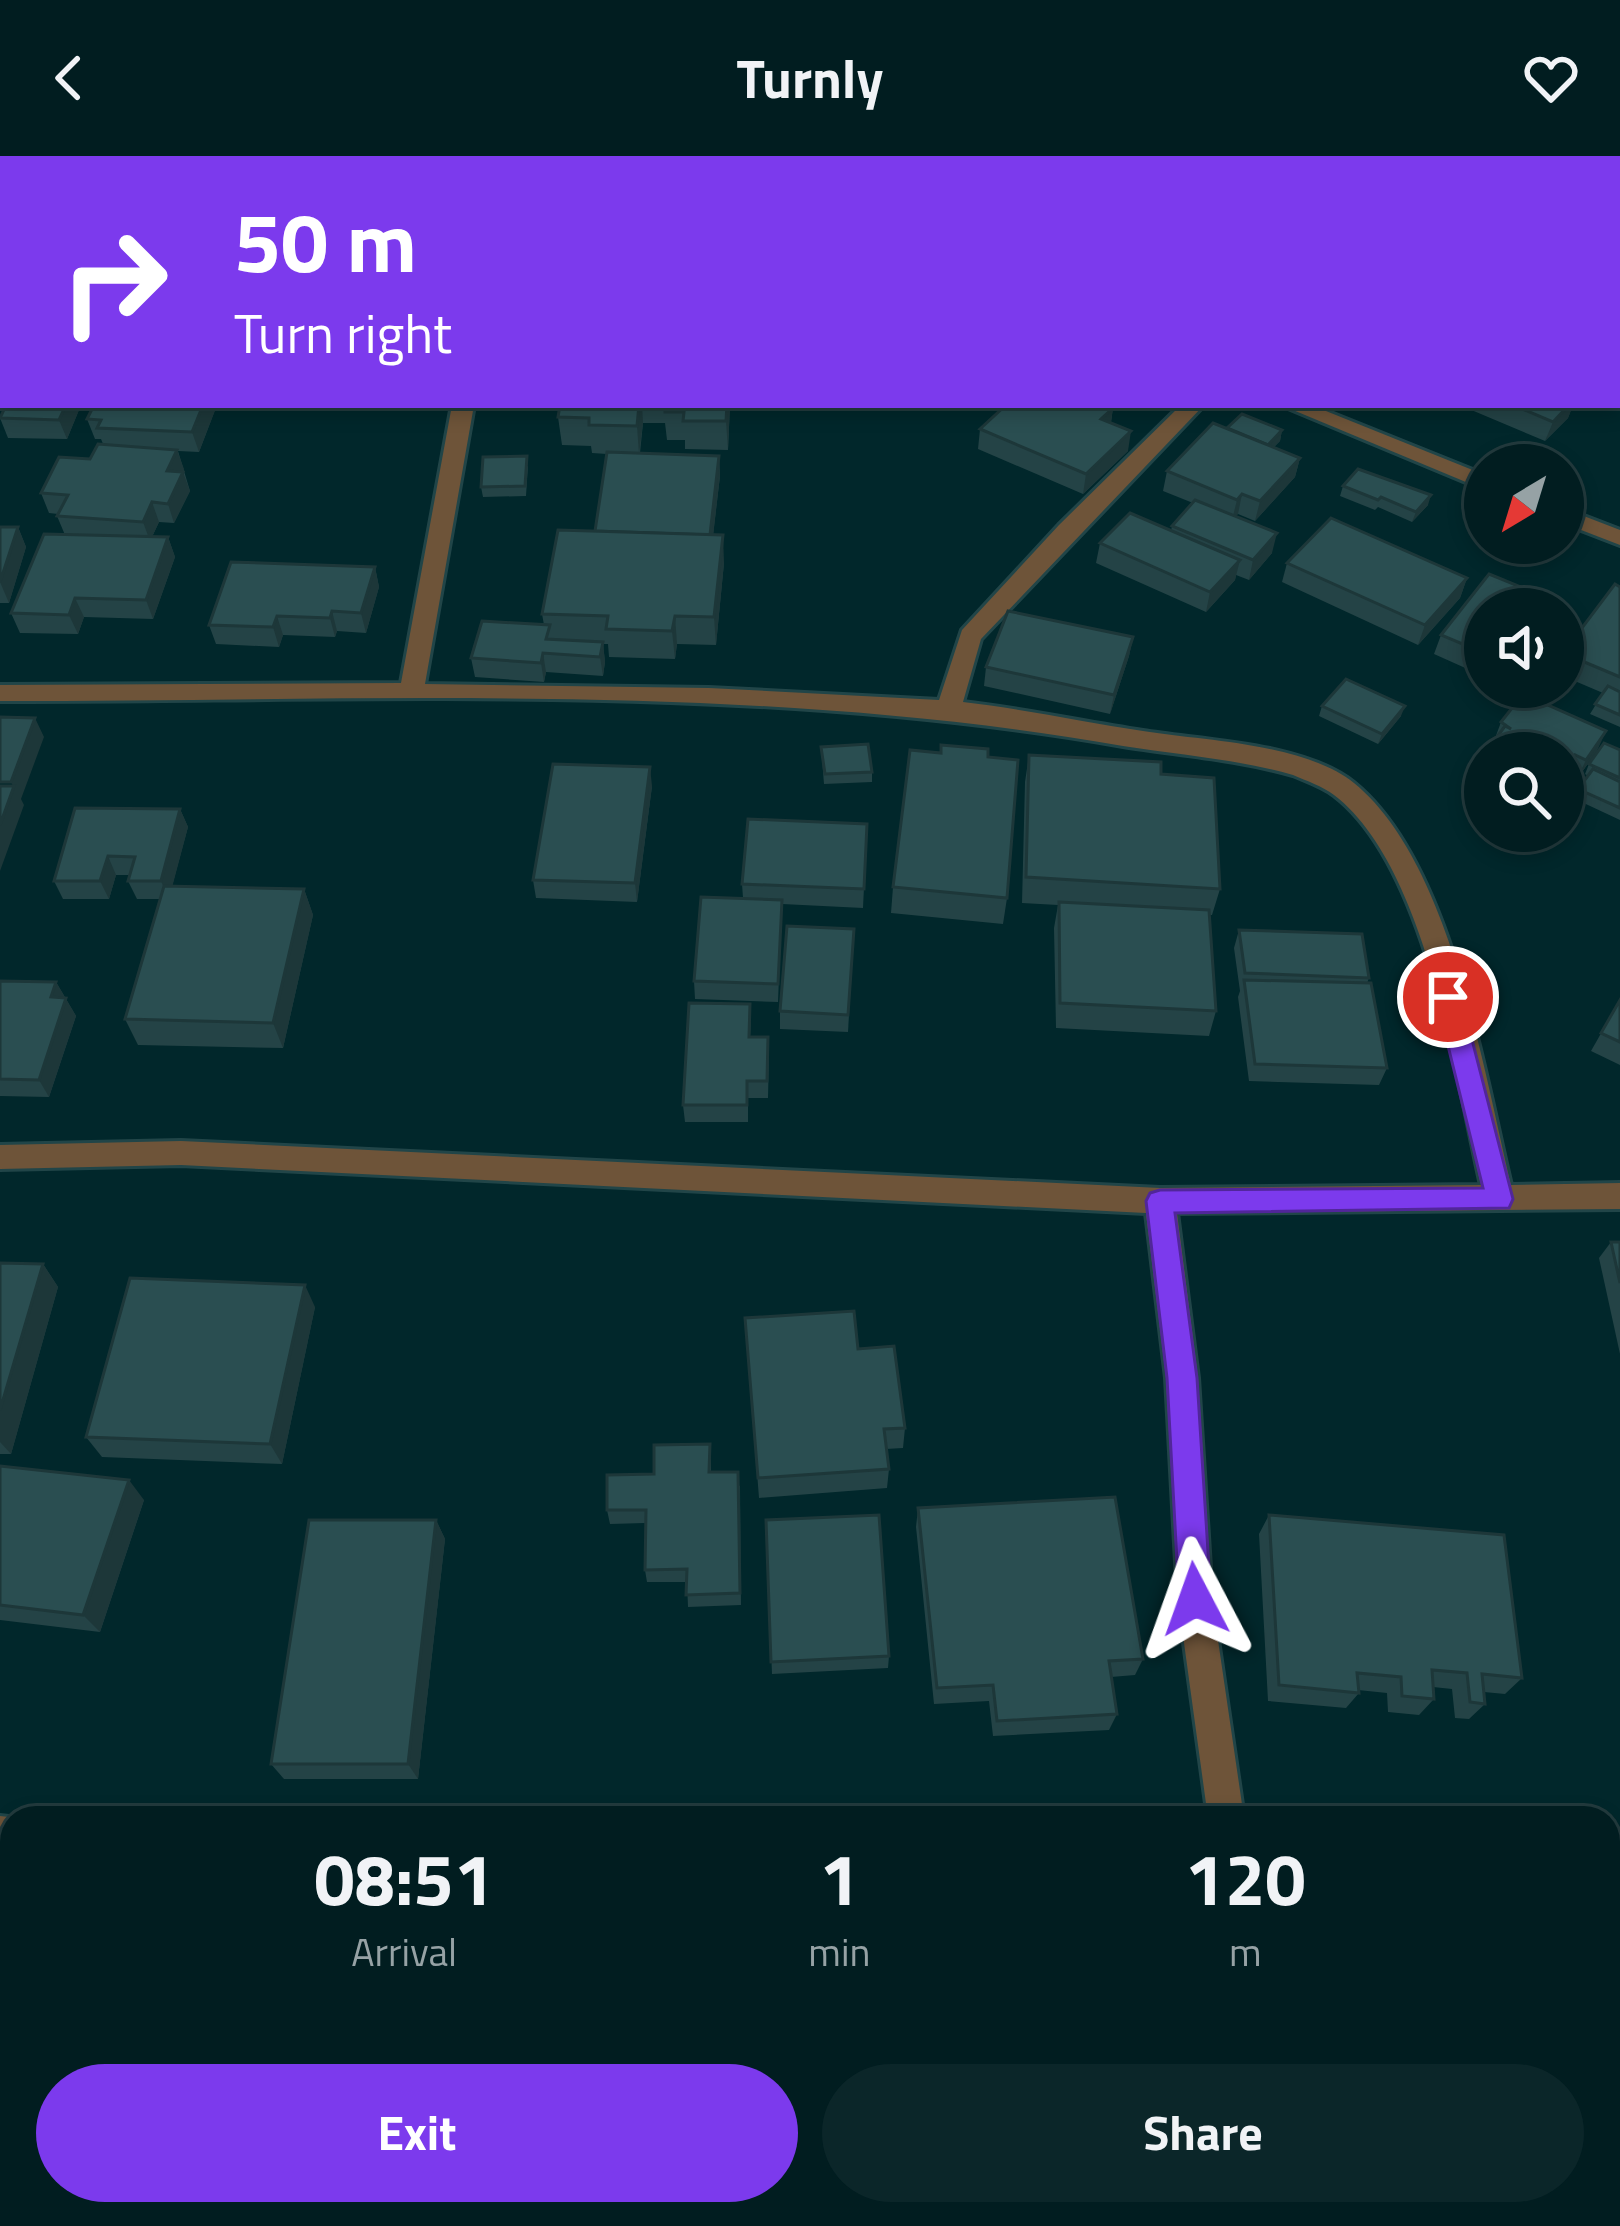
<!DOCTYPE html>
<style>
:root{--surface:#011d20;--page:#0b2629;--text:#f1f3f6;--muted:#96a2a5;--line:#233b3e;--accent:#7c3aed}
body{margin:0;font-family:"Titillium Web",sans-serif;background:var(--page);color:var(--text);height:100vh;display:flex;flex-direction:column;font-size:45px;white-space:nowrap}
*{box-sizing:border-box;margin:0}
p{font-size:39px;color:var(--muted)}
.icon{flex:none;width:66px;height:66px;fill:none;stroke:currentColor;stroke-width:2;stroke-linecap:round;stroke-linejoin:round}
.map{position:relative;flex:1;overflow:hidden}
.side{position:absolute;left:0px;top:1650px;width:1620px;height:420px;display:flex;flex-direction:column;background:var(--surface);border-radius:36px 36px 0 0;box-shadow:0 6px 18px #0003,0 0 0 3px var(--line)}
.side>*{flex:none}
.guide{position:absolute;left:0px;top:0px;width:1620px;height:252px;box-shadow:0 6px 18px #0003,0 0 0 3px var(--line);background:#7c3aed;color:#fff;overflow:hidden}
.needle{width:78px;rotate:218deg}
.controls{position:absolute;left:1464px;top:288px;display:grid;gap:24px}
.controls a{display:grid;place-items:center;width:120px;height:120px;border-radius:50%;background:var(--surface);box-shadow:0 6px 18px #0003,0 0 0 3px var(--line);font-size:60px}
.pin{position:absolute;display:grid;place-items:center;width:102px;height:102px;color:#fff;margin:-51px;border:6px solid #fff;border-radius:50%;box-shadow:0 3px 12px #0007}
.me{position:absolute;width:132px;margin:-66px;rotate:356deg;stroke-linejoin:round;filter:drop-shadow(0 0 9px #0008)}
.turn{display:flex;align-items:center;gap:42px;height:252px;padding:0 36px;font-size:54px}
.turn .icon{width:156px;height:156px;stroke-width:2.5}
.turn b{display:block;font-size:84px;line-height:102px}
.eta{display:flex;justify-content:space-evenly;align-items:center;height:204px;text-align:center}
.eta b{font-size:72px;font-weight:700;line-height:84px}
.action{display:flex;gap:24px;margin-top:auto;padding:24px 36px}
.action a{flex:1;height:138px;border-radius:72px;background:var(--accent);color:#fff;font-size:48px;font-weight:700;line-height:138px;text-align:center}
.action a+a{background:var(--page);color:var(--text)}
header{display:flex;justify-content:space-between;align-items:center;height:156px;padding:0 36px;background:var(--surface);font-size:54px;font-weight:700}
.map>svg:first-child{display:block}
.lines{fill:none;stroke-linecap:round;stroke-linejoin:round}
.street-casing{stroke:#214548;stroke-width:6}
.street{fill:#6e5439;fill-rule:evenodd}
.wall{fill:#244346}
.shaded-wall{fill:#1d3739}
.building{fill:#2a4e51;stroke:#1d3739;stroke-width:3}
.route{fill:#7c3aed;stroke:#51269a;stroke-width:3}
</style>
<header><svg class="icon" aria-label="back" viewBox="0 0 24 24"><path d="M15 5l-7 7 7 7"/></svg>Turnly<svg class="icon" aria-label="heart" viewBox="0 0 24 24"><path d="M12 20l-8-8c-3-5 5-10 8-4 3-6 11-1 8 4z"/></svg></header>
<div class="map">
<svg width="1620" height="2070" viewBox="0 0 1620 2070">
<rect width="100%" height="100%" fill="#01272b"/>
<g class="lines">
<g class="street-casing">
<g id="street">
<polygon points="710,0 733,0 735,3 712,3"/>
<polygon points="1499,0 1524,0 1526,3 1501,3"/>
<polygon points="1617,32 1620,33 1620,45 1617,44"/>
<polygon points="0,175 3,176 0,194"/>
<path d="M 452,249 L 474,249 L 425,528 L 709,532 L 939,544 L 962,474 L 1059,369 L 1181,249 L 1204,249 L 981,483 L 963,546 C 1024,553 1083,566 1143,575 C 1205,585 1304,587 1354,627 C 1450,705 1483,912 1511,1029 L 1620,1027 L 1620,1053 L 1177,1057 L 1198,1222 L 1212,1443 L 1244,1662 L 1208,1662 L 1178,1443 L 1166,1222 L 1146,1057 L 181,1009 L 0,1013 L 0,989 L 181,985 L 1160,1032 L 1481,1029 C 1456,920 1426,709 1334,639 C 1322,630 1307,625 1293,619 C 1237,603 1180,599 1123,590 C 753,525 374,545 0,545 L 0,529 L 401,527 Z"/>
<polygon points="1281,249 1311,249 1485,319 1485,334"/>
<polygon points="1563,352 1620,374 1620,389 1563,367"/>
<polygon points="0,1660 18,1662 12,1662 12,1696 0,1696"/>
<rect x="1608" y="1750" width="12" height="38"/>
</g>
</g>
<use href="#street" class="street"/>
</g>
<g class="wall">
<polygon points="362,0 448,0 443,3 363,3"/>
<polygon points="922,0 969,0 965,3 929,3"/>
<polygon points="1620,86 1620,170 1617,168 1617,88"/>
<polygon points="6,249 81,249 67,283 8,282 0,262"/>
<polygon points="94,249 217,249 199,296 178,295 190,335 174,367 159,366 152,381 168,381 175,401 153,463 84,461 78,478 20,477 11,457 65,379 57,360 58,358 49,357 41,337 90,303 103,288 101,283 95,283 87,263"/>
<polygon points="560,249 730,249 728,294 685,293 685,284 667,284 665,267 643,267 640,297 719,300 720,320 713,379 724,407 716,489 677,488 675,503 609,501 608,488 603,488 605,506 603,520 546,516 544,526 475,521 471,502 544,469 542,458 595,375 607,298 592,297 591,290 562,289 558,261"/>
<polygon points="1470,249 1573,249 1568,262 1545,285 1469,253"/>
<polygon points="1113,252 1111,267 1128,295 1083,338 978,293 980,273"/>
<polygon points="1227,272 1282,274 1280,285 1274,291 1300,302 1295,321 1255,365 1238,358 1235,360 1272,397 1249,424 1236,419 1235,424 1206,456 1096,407 1100,387 1171,375 1172,370 1193,347 1163,335 1167,315"/>
<polygon points="528,310 526,340 483,341 481,331"/>
<polygon points="1343,330 1428,349 1412,366 1378,351 1375,354 1340,340"/>
<polygon points="0,371 18,371 26,391 9,447 0,447"/>
<polygon points="1287,407 1467,422 1460,442 1418,489 1282,426"/>
<polygon points="375,411 379,431 366,477 337,475 335,481 283,479 279,491 216,488 209,469"/>
<polygon points="1620,431 1620,571 1590,558 1603,537 1563,520 1563,463 1580,470 1576,478"/>
<polygon points="1485,453 1485,504 1481,502 1472,515 1434,498 1441,479"/>
<polygon points="1133,481 1129,500 1110,558 984,530 986,511"/>
<polygon points="1322,550 1401,560 1378,588 1319,560"/>
<polygon points="1501,566 1597,595 1577,623 1566,618 1563,622 1563,597 1494,585"/>
<polygon points="821,591 872,616 872,626 824,628"/>
<polygon points="1620,594 1620,664 1573,642 1588,620 1585,618 1589,608"/>
<polygon points="941,597 1007,742 1003,768 891,757 893,731"/>
<polygon points="1485,597 1485,646 1463,636 1471,617"/>
<polygon points="1029,599 1161,618 1220,733 1212,759 1209,759 1216,855 1209,880 1056,872 1054,772 1058,749 1022,747 1025,626"/>
<polygon points="652,630 637,746 536,742 533,724"/>
<polygon points="180,653 188,671 172,730 304,733 313,759 283,892 138,889 125,863 160,743 137,743 128,725 130,719 116,719 109,743 63,743 54,725"/>
<polygon points="867,668 863,752 782,748 778,846 695,843 694,825 743,742 742,728"/>
<polygon points="854,773 848,876 780,873 780,855"/>
<polygon points="1239,774 1369,822 1367,827 1387,912 1379,929 1249,925 1238,841 1240,835 1234,792"/>
<polygon points="0,825 56,826 76,860 49,941 0,940"/>
<polygon points="1620,844 1620,909 1591,895"/>
<polygon points="751,865 750,881 769,899 768,942 748,942 748,966 685,966 683,949"/>
<polygon points="1611,1086 1620,1086 1620,1198 1599,1102"/>
<polygon points="0,1107 43,1108 58,1131 11,1298 0,1298"/>
<polygon points="315,1151 282,1308 102,1301 86,1281"/>
<polygon points="745,1162 858,1193 905,1272 903,1292 886,1293 889,1313 887,1332 759,1342"/>
<polygon points="711,1302 711,1316 740,1330 741,1449 688,1451 687,1426 647,1426 645,1414 645,1367 610,1368 607,1354 654,1318"/>
<polygon points="0,1310 144,1344 100,1476 0,1464"/>
<polygon points="918,1352 1143,1503 1135,1519 1111,1521 1117,1558 1109,1574 993,1580 989,1545 934,1548 916,1371"/>
<polygon points="1269,1359 1522,1522 1505,1538 1484,1536 1485,1548 1469,1563 1455,1562 1452,1533 1433,1531 1434,1543 1419,1559 1388,1556 1387,1537 1358,1534 1359,1537 1346,1552 1268,1545 1259,1378"/>
<polygon points="436,1364 445,1383 418,1623 284,1623 271,1608"/>
<polygon points="766,1364 889,1500 888,1512 772,1518"/>
<polygon points="1620,1888 1620,1965 1608,1894 1608,1892"/>
<polygon points="1271,2058 1501,2058 1502,2070 1271,2070"/>
</g>
<g class="shaded-wall">
<polygon points="167,0 197,0 193,3 163,3"/>
<polygon points="411,0 448,0 443,3 406,3"/>
<polygon points="539,0 558,0 558,3 535,3"/>
<polygon points="66,249 81,249 67,283 59,264"/>
<polygon points="203,249 217,249 199,296 192,276"/>
<polygon points="639,249 642,249 643,267 639,298 637,270"/>
<polygon points="727,249 730,249 728,294 726,265"/>
<polygon points="1569,249 1573,249 1568,262 1545,285 1553,266"/>
<polygon points="1113,252 1110,271 1101,263"/>
<polygon points="1282,274 1280,285 1260,304 1263,294"/>
<polygon points="1131,275 1128,295 1083,338 1086,318"/>
<polygon points="177,294 184,313 176,330 183,316 190,335 174,367 168,348 167,315"/>
<polygon points="719,300 720,320 711,398 710,379"/>
<polygon points="1300,302 1295,321 1255,365 1260,345"/>
<polygon points="1242,338 1238,358 1232,364 1237,344"/>
<polygon points="1431,339 1428,349 1412,366 1416,356"/>
<polygon points="152,346 159,366 150,385 143,366"/>
<polygon points="18,371 26,391 9,447 0,426"/>
<polygon points="1277,377 1272,397 1249,424 1253,404"/>
<polygon points="723,379 724,407 716,489 714,461"/>
<polygon points="168,381 175,401 153,463 146,444"/>
<polygon points="1240,404 1235,424 1206,456 1210,436"/>
<polygon points="375,411 379,431 366,477 361,457"/>
<polygon points="1467,422 1460,442 1418,489 1425,469"/>
<polygon points="75,442 84,461 78,478 69,459"/>
<polygon points="332,455 337,475 335,481 330,462"/>
<polygon points="277,460 283,479 279,491 273,471"/>
<polygon points="675,460 677,488 675,503 672,475"/>
<polygon points="1133,481 1129,500 1110,558 1114,539"/>
<polygon points="603,486 605,506 603,520 600,501"/>
<polygon points="1485,488 1481,502 1472,515 1479,495"/>
<polygon points="543,497 546,516 544,526 541,507"/>
<polygon points="1405,550 1401,560 1378,588 1382,578"/>
<polygon points="35,562 44,581 21,643 24,649 0,715 0,669 14,632 11,626"/>
<polygon points="1606,575 1597,595 1577,623 1586,604"/>
<polygon points="650,611 652,630 637,746 635,727"/>
<polygon points="180,653 188,671 169,743 161,725"/>
<polygon points="108,700 116,719 109,743 100,725"/>
<polygon points="304,733 313,759 283,892 273,867"/>
<polygon points="56,826 76,860 49,941 39,924 51,841"/>
<polygon points="43,1108 58,1131 11,1298 0,1286 0,1254"/>
<polygon points="305,1129 315,1151 282,1308 270,1288"/>
<polygon points="129,1324 144,1344 100,1476 83,1459"/>
<polygon points="436,1364 445,1383 418,1623 408,1608"/>
<polygon points="49,2058 71,2058 68,2070 46,2070"/>
<polygon points="554,2058 561,2058 560,2070 552,2070"/>
</g>
<g class="building">
<polygon points="88,0 167,0 163,3 84,3"/>
<polygon points="249,0 320,0 316,3 245,3"/>
<polygon points="461,0 539,0 535,3 457,3"/>
<polygon points="1041,0 1167,0 1164,3 1038,3"/>
<polygon points="1369,0 1417,0 1425,3 1365,3"/>
<polygon points="1620,86 1620,137 1617,136 1617,88"/>
<polygon points="6,249 66,249 59,264 0,262"/>
<polygon points="94,249 203,249 192,276 97,272 101,264 87,263"/>
<polygon points="560,249 639,249 637,270 589,269 589,262 558,261"/>
<polygon points="665,249 727,249 726,265 683,265 684,256 665,256"/>
<polygon points="1006,249 1107,249 1113,252 1101,263 1131,275 1086,318 980,273"/>
<polygon points="1513,249 1569,249 1553,266"/>
<polygon points="1242,258 1282,274 1268,289 1227,272"/>
<polygon points="1213,267 1300,302 1260,345 1242,338 1237,344 1167,315"/>
<polygon points="98,288 177,294 167,315 183,316 168,348 152,346 143,366 57,360 68,339 41,337 59,301 90,303"/>
<polygon points="607,296 719,300 710,379 595,375"/>
<polygon points="527,300 525,330 481,331 483,301"/>
<polygon points="1358,313 1431,339 1416,356 1381,341 1378,344 1343,330"/>
<polygon points="1195,344 1277,377 1253,404 1172,370"/>
<polygon points="1130,357 1240,404 1210,436 1100,387"/>
<polygon points="1331,362 1467,422 1425,469 1287,407"/>
<polygon points="0,371 18,371 0,426"/>
<polygon points="558,374 723,379 714,461 675,460 672,475 606,473 608,460 542,458"/>
<polygon points="44,378 168,381 146,444 75,442 69,459 11,457"/>
<polygon points="231,406 375,411 361,457 332,455 330,462 277,460 273,471 209,469"/>
<polygon points="1489,418 1557,446 1551,453 1485,453 1485,488 1479,495 1441,479"/>
<polygon points="1615,428 1620,431 1620,521 1563,497"/>
<polygon points="1008,455 1133,481 1114,539 986,511"/>
<polygon points="1563,463 1580,470 1566,488 1563,486"/>
<polygon points="482,465 550,469 546,483 603,486 600,501 543,497 541,507 471,502"/>
<polygon points="1346,523 1405,550 1382,578 1322,550"/>
<polygon points="1608,530 1620,536 1620,559 1595,548"/>
<polygon points="1523,538 1606,575 1586,604 1575,599 1563,617 1563,597 1485,597 1505,570 1511,573 1501,566"/>
<polygon points="0,561 35,562 11,626 0,626"/>
<polygon points="1604,587 1620,594 1620,622 1589,608"/>
<polygon points="868,588 872,616 825,618 821,591"/>
<polygon points="941,589 988,593 988,601 1018,604 1007,742 893,731 910,594 941,597"/>
<polygon points="1485,597 1485,623 1471,617"/>
<polygon points="1029,599 1161,606 1161,618 1214,622 1220,733 1026,721"/>
<polygon points="553,608 650,611 635,727 533,724"/>
<polygon points="1593,613 1620,626 1620,652 1578,633"/>
<polygon points="0,630 14,630 0,669"/>
<polygon points="75,652 180,653 161,725 128,725 135,701 108,700 100,725 54,725"/>
<polygon points="748,663 867,668 864,733 742,728"/>
<polygon points="164,730 304,733 273,867 125,863"/>
<polygon points="701,741 782,744 778,828 694,825"/>
<polygon points="1059,746 1209,754 1216,855 1060,847"/>
<polygon points="787,770 854,773 848,859 780,855"/>
<polygon points="1239,774 1362,778 1369,822 1245,817"/>
<polygon points="1244,824 1371,827 1387,912 1255,908"/>
<polygon points="0,825 56,826 51,841 66,842 39,924 0,923"/>
<polygon points="1620,844 1620,886 1601,877"/>
<polygon points="689,847 750,848 749,881 768,881 767,925 747,925 747,949 683,949"/>
<polygon points="1611,1086 1620,1086 1620,1127"/>
<polygon points="0,1107 43,1108 0,1254"/>
<polygon points="130,1122 305,1129 270,1288 86,1281"/>
<polygon points="854,1155 858,1193 894,1190 905,1272 884,1273 889,1313 758,1322 745,1162"/>
<polygon points="710,1288 709,1316 738,1316 740,1437 686,1439 687,1413 645,1414 646,1354 607,1354 607,1319 654,1318 654,1289"/>
<polygon points="0,1310 129,1324 83,1459 0,1449"/>
<polygon points="1115,1341 1143,1503 1109,1505 1117,1558 997,1565 993,1529 937,1532 918,1352"/>
<polygon points="879,1359 889,1500 771,1506 766,1364"/>
<polygon points="1269,1359 1504,1379 1522,1522 1482,1518 1485,1548 1470,1546 1467,1517 1432,1514 1434,1543 1402,1540 1401,1521 1357,1517 1359,1537 1279,1529"/>
<polygon points="309,1364 436,1364 408,1608 271,1608"/>
<polygon points="0,1822 12,1823 12,2058 49,2058 46,2070 0,2070"/>
<polygon points="294,2058 554,2058 552,2070 292,2070"/>
<polygon points="1284,2058 1501,2058 1502,2070 1283,2070"/>
</g>
<polygon class="route" points="1448,831 1461,841 1513,1043 1509,1052 1175,1057 1197,1222 1211,1443 1206,1454 1195,1458 1184,1454 1179,1443 1167,1222 1146,1045 1150,1037 1160,1034 1483,1032 1436,841"/>
</svg>
<div class="controls">
<a><svg class="needle" viewBox="-14 -14 28 28"><path d="M0-13l5 13h-10z" fill="#e53935"/><path d="M0 13l5-13h-10z" fill="#96a2a5"/></svg></a>
<a><svg class="icon" aria-label="sound" viewBox="0 0 24 24"><path d="M4 9h4l5-4v14l-5-4H4zM17 9q2 3 0 6"/></svg></a>
<a><svg class="icon" aria-label="search" viewBox="0 0 24 24"><circle cx="10" cy="10" r="6"/><path d="M15 15l6 6"/></svg></a>
</div>
<div class="pin" style="left:1448px;top:841px;background:#d93025"><svg class="icon" aria-label="arrive" viewBox="0 0 24 24"><path d="M6 21V4h12l-3 4 3 4H6"/></svg></div>
<svg class="me" style="left:1195px;top:1443px" viewBox="-20 -20 40 40"><path d="M0-17L14 15 0 8-14 15z" fill="#7c3aed" stroke="#fff" stroke-width="4"/></svg>
<div class="guide">
<div class="turn"><svg class="icon" aria-label="right" viewBox="0 0 24 24"><path d="M7 20v-9h11M14 6l5 5-5 5"/></svg><div><b>50 m</b>Turn right</div></div>
</div>
<section class="side">
<div class="eta">
<div><b>08:51</b><p>Arrival</p></div>
<div><b>1</b><p>min</p></div>
<div><b>120</b><p>m</p></div>
</div>
<div class="action"><a>Exit</a><a>Share</a></div>
</section>
</div>
